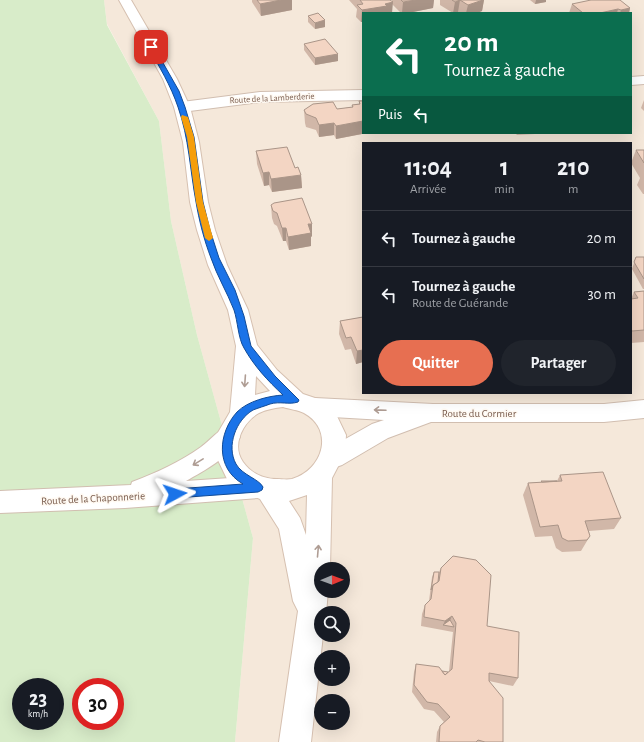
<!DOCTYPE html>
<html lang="fr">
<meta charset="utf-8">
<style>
:root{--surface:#171b24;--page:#20242c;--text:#f1f3f6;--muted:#9ea1a6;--line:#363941;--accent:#e76f51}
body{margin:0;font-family:"Alegreya Sans",sans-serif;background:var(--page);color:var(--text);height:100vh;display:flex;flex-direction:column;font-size:15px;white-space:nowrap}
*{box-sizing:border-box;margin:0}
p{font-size:13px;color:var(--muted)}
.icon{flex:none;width:22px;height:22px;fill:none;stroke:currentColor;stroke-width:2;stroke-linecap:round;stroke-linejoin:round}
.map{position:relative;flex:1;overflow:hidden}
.sheet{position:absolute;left:362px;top:142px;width:270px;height:252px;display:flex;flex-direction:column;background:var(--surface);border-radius:0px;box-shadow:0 4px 16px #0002}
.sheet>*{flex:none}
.hud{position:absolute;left:362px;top:12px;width:270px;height:122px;border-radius:0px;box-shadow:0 4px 16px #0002;background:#0b6e4f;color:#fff;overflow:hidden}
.needle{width:26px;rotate:89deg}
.tools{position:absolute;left:314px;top:562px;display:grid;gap:8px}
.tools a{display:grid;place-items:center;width:36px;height:36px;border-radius:50%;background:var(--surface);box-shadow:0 4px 16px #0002;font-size:20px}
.speed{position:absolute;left:12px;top:678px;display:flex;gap:8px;font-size:20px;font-weight:700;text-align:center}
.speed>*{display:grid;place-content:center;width:52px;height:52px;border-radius:50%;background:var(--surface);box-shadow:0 4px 16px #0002;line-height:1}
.speed small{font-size:10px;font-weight:400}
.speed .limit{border:6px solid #d22;background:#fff;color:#111}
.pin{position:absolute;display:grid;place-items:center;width:34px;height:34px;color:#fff;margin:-17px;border-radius:8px;box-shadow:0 2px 6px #0006}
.me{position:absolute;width:44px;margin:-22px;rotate:85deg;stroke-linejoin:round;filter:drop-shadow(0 0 3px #0008)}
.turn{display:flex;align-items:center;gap:14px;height:84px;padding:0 16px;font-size:18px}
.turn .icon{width:52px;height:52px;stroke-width:2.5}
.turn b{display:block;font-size:28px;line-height:34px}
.then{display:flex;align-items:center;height:38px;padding:0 16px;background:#0003;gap:8px;font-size:15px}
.eta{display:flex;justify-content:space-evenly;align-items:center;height:68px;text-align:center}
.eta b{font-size:24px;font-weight:700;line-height:28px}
.cta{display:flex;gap:8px;margin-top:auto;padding:8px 16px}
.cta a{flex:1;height:46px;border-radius:24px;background:var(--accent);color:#fff;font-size:16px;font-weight:700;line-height:46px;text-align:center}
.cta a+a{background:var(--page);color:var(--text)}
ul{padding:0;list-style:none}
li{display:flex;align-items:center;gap:12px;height:56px;padding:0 16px;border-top:1px solid var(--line)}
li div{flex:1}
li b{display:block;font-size:15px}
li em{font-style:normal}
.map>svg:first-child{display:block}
.residential{fill:#f5e8da;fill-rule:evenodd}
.green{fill:#d8ecc9;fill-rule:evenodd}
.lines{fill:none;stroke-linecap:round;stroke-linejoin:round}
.street-casing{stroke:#d1beb0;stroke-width:2}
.secondary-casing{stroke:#d6c0b0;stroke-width:2}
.street{fill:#fff;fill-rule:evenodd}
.secondary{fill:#fff;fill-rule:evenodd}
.wall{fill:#d1b7a8}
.shaded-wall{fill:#aa9588}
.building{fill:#f3d5c3;stroke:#aa9588}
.oneway{stroke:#af9d94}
.route{fill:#1a73e8;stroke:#114b97}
.slow{fill:#f59e0b}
.labels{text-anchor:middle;stroke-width:3;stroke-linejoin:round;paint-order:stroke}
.far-street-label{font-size:9px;fill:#7a5c4d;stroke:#fffaf3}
.street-label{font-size:11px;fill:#7a5c4d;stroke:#fffaf3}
</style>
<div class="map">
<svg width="644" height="742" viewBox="0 0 644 742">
<rect width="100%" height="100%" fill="#fdf6ec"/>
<path class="residential" d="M 104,0 L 644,0 L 644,742 L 235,742 L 253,538 L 197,335 L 171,221 L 159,121 L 107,24 ZM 363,13 L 631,13 L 631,133 L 363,133 ZM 363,143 L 631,143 L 631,393 L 363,393 ZM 321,569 L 343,569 L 343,591 L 321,591 ZM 321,613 L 343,613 L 343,635 L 321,635 ZM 321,657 L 343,657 L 343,679 L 321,679 ZM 321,701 L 343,701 L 343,723 L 321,723 Z"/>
<path class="green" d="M 0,0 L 104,0 L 107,25 L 159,121 L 171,221 L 197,335 L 253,538 L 235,742 L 0,742 ZM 21,687 L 55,687 L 55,721 L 21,721 ZM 81,687 L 115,687 L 115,721 L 81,721 Z"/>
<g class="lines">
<g class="street-casing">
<g id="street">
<polygon points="644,76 644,84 631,85 631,77"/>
<polygon points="363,90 363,100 260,102 182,112 177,110 174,107 177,104 182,102 260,92"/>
<polygon points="315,398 433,404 604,404 644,400 644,418 604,422 431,422 388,438 342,465 333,468 324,465 321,458 324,451 372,424 384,420 315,416 307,414 304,407 307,400"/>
<path d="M 228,427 L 236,430 L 240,437 C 229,458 205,470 186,481 L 258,476 L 267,479 L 270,487 L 267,495 L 258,498 L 125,508 L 0,513 L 0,491 L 131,485 L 132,482 C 156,473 180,462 201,447 C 211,440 216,431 228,427 Z"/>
</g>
</g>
<g class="secondary-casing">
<path id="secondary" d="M 119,0 L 131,0 L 177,79 L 190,107 L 199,142 L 208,202 L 215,230 L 227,265 L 248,310 L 257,345 L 277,370 L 303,394 L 318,399 L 335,412 L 346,435 L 345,453 L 332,478 L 330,569 L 321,569 L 321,591 L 328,591 L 326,613 L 321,613 L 321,635 L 323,635 L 311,742 L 279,742 L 298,611 L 293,601 L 279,529 L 260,499 L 241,491 L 227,479 L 216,456 L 214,447 L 216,436 L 230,412 L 236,346 L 228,310 L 208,265 L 197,230 L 190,202 L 183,142 L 174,107 L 163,79 ZM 256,376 L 270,391 L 255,395 ZM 283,407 C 289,409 298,410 304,413 C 335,430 323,470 292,479 C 287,480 281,479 277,479 C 263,479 251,473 243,462 C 231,445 243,422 259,413 C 267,409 275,408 283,407 ZM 307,495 L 306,535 L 300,518 L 289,501 Z"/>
</g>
<use href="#street" class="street"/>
<use href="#secondary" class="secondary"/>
</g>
<g class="wall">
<polygon points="252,0 292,0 292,10 261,16 252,2"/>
<polygon points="349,0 390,0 392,2 392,0 434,0 433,8 408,13 401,13 392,4 392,13 361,22 356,17 357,9"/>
<polygon points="440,0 484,0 482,11 479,12 480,13 460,13 458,12 453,13 440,5"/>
<polygon points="530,0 546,0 546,2 535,4"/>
<polygon points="572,4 630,8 629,13 569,13"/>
<polygon points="308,16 325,20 325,27 315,29 308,22"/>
<polygon points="304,44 338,54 338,61 315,65 304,50"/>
<polygon points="644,100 644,111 641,108"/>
<polygon points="359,101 363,101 363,133 367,133 336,139 334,135 319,137 316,130 306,127 305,123 304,110 337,109 352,107 352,105 359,104"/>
<polygon points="515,133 553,133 517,135"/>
<polygon points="636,150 644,150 644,194 643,194 637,185 640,178 631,163"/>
<polygon points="256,151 295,168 301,175 302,188 272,192 269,185 264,186 257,164"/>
<polygon points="271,205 312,236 311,237 311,246 289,250 286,241 283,241 277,226 274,224 272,218"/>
<polygon points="636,257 644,257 644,289 643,289 632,269"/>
<polygon points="644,291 644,342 631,343 631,299 634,292"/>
<polygon points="363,317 363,362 356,364 351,349 345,350 339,334 340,321"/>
<polygon points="560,475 621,518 614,529 589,531 590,536 581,551 562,552 556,548 552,536 535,537 523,495 528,483 541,482 541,481 557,481"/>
<polygon points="441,568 487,626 518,678 513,686 489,681 503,742 436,742 437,732 440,726 444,722 434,711 424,709 412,692 414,672 416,664 442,671 448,672 449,671 453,632 421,626 422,614 425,605 429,601 432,577 434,572 439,572"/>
</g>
<g class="shaded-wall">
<polygon points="281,0 292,0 292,10 261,16 260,4"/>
<polygon points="416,0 434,0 433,8 408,13 402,13 403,2"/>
<polygon points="460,0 458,12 453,13 455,2"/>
<polygon points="483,0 484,0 482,11 477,13 466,13 468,5"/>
<polygon points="536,0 546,0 546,2 535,4"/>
<polygon points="393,2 392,13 363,13 363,22 361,22 362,10 385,4"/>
<polygon points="630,8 629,13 620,13 621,10"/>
<polygon points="618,9 617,13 600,13"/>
<polygon points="325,20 325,27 315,29 315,23"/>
<polygon points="338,54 338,61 315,65 315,58"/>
<polygon points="363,121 363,133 367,133 336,139 336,126"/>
<polygon points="334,123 334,135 319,137 319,125"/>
<polygon points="269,172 269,185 264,186 263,173"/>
<polygon points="301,175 302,188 272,192 271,179"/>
<polygon points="308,224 312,224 312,236 311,237 311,246 289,250 288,237"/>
<polygon points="282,228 286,228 286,241 283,241"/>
<polygon points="363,350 363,362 356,364 357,351"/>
<polygon points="452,616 448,625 443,625 445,621"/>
</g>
<g class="building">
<polygon points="257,0 281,0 260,4"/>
<polygon points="360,0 390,0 393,2 385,4 387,6 362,10 357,5 363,4"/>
<polygon points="401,0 416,0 403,2"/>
<polygon points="452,0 483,0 468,5 460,0 455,2"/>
<polygon points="591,0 620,0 630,8 621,10 618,9 600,13 583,13 572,4"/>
<polygon points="318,13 325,20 315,23 308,16"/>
<polygon points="325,39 338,54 315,58 304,44"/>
<polygon points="359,101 363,101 363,121 336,126 334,123 319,125 316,118 306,114 304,110 313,104 333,102 337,109 353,107 352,105 360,104"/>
<polygon points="287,147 295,168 298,167 301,175 271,179 269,172 263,173 256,151"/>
<polygon points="636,150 644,150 644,163"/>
<polygon points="302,198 312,224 308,224 311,233 288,237 286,228 282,228 277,213 273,211 271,205 274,203"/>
<polygon points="636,257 644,257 644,279 634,262"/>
<polygon points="644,291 644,330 632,331 631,329 631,299 638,298 634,292"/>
<polygon points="363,317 363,350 357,351 351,337 346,338 340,321"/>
<polygon points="603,472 621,518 585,521 590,536 587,540 568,541 562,538 558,525 540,527 528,483 562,481 560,475"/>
<polygon points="541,481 557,481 542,482"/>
<polygon points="453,556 476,560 491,575 487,626 519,632 518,678 489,673 489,681 503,698 503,742 485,742 478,740 476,742 439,742 440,726 450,717 438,704 427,702 414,685 416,664 439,667 445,675 452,669 456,623 452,616 445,621 424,617 425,605 431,599 433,585 439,581 441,568"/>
<polygon points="434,572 439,572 438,582 433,585 431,590"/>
<polygon points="450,620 453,625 454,627 443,625"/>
<polygon points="442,671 448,672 445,675"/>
</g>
<defs><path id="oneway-shaft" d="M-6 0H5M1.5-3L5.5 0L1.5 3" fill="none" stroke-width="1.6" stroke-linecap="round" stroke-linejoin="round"/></defs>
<g class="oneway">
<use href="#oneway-shaft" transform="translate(245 381) rotate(94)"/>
<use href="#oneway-shaft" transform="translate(380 410) rotate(-178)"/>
<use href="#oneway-shaft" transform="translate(198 462) rotate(149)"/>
<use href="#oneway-shaft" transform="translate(318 551) rotate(-85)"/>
</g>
<path class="route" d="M 149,46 L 154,47 L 179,91 L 185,107 L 194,137 L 203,202 L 210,230 L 219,258 L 235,290 L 244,316 L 251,346 L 275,376 L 299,400 L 298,402 C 289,405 280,401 270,404 C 265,406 258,408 253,410 C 236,420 226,446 236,464 C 242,475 259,479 263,487 L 262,490 L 258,492 L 175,498 L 171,497 L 170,494 L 171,490 L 175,489 L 243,484 C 215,468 218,433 237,412 C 248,401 268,396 283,395 C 268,381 254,366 244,348 C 238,338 238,322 234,310 C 227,292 217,276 211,258 C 204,240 199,220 196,202 C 190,170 189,138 178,107 C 171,86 159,66 148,47 Z"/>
<polygon class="slow" points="182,115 188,117 194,137 203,202 213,238 209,241 205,238 196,202 187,137 181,117"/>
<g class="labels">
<g class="far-street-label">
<text transform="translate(272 98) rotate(-3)" y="3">Route de la Lamberderie</text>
</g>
<g class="street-label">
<text x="479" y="417">Route du Cormier</text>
<text transform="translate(93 498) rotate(-3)" y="4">Route de la Chaponnerie</text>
</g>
</g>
</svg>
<div class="tools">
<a><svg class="needle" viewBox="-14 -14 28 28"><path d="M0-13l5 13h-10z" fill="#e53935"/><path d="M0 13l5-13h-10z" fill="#9ea1a6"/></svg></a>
<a><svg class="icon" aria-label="search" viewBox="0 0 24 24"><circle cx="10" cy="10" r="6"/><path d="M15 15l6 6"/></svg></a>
<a>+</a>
<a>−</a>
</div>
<div class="speed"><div>23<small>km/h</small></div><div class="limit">30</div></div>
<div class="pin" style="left:151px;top:47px;background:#d93025"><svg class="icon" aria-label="arrive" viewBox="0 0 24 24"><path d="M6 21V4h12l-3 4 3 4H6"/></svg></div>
<svg class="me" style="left:175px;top:494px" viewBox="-20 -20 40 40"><path d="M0-17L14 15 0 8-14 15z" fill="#1a73e8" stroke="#fff" stroke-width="4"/></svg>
<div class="hud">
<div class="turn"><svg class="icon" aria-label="left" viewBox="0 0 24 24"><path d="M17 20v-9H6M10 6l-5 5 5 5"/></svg><div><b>20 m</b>Tournez à gauche</div></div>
<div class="then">Puis<svg class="icon" aria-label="left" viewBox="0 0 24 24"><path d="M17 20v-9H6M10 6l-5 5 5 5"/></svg></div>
</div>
<section class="sheet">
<div class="eta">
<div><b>11:04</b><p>Arrivée</p></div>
<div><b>1</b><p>min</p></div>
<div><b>210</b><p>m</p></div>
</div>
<ul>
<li><svg class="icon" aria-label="left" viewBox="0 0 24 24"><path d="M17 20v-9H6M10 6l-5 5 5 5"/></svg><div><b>Tournez à gauche</b></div><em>20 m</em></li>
<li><svg class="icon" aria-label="left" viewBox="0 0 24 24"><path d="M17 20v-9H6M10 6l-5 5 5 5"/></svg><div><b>Tournez à gauche</b><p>Route de Guérande</p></div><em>30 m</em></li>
</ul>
<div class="cta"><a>Quitter</a><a>Partager</a></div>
</section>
</div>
